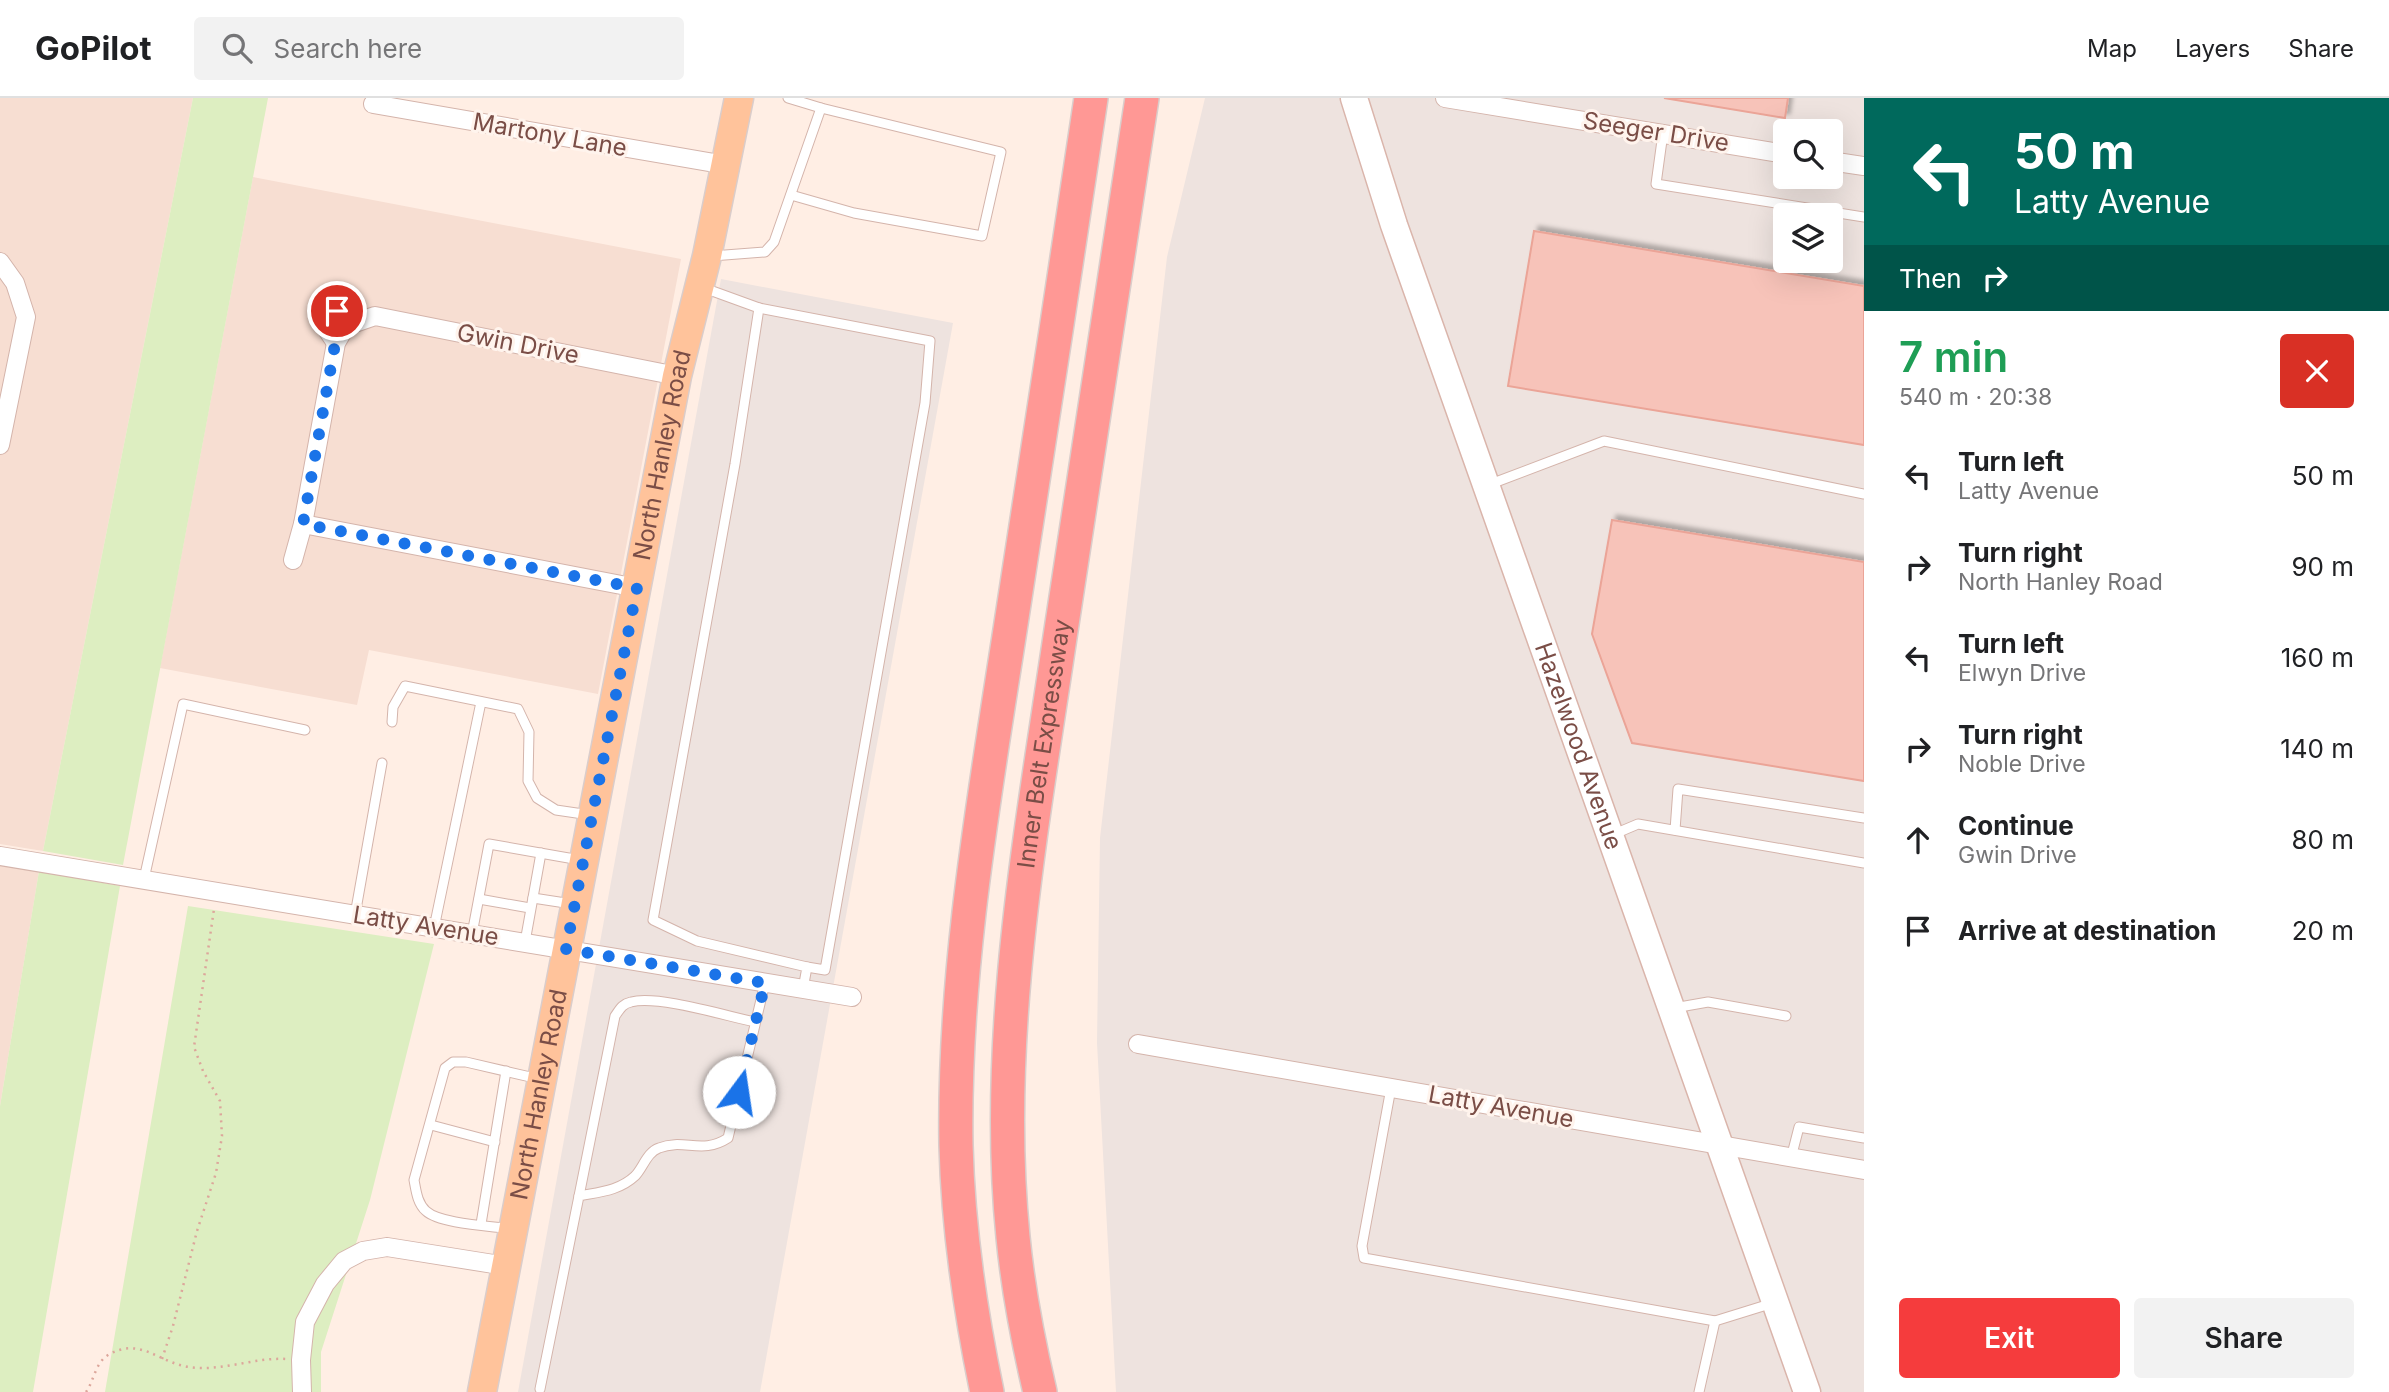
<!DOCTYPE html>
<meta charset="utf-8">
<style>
:root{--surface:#fff;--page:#f2f2f2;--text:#202124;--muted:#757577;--line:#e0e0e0;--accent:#f53c3d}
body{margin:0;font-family:Inter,sans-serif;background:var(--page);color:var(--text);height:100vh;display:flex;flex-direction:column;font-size:26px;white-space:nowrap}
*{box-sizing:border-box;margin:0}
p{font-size:23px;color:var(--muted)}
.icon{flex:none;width:38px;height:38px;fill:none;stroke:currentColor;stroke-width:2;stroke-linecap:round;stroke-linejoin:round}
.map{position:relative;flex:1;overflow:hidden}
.details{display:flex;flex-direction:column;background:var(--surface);width:525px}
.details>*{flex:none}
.banner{background:#00695c;color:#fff;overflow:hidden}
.buttons{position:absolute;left:1773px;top:21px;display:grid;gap:14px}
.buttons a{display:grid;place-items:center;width:70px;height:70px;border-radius:7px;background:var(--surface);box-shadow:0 7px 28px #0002;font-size:35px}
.pin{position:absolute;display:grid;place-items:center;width:60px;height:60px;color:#fff;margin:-30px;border:4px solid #fff;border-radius:50%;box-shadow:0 2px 7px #0007}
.me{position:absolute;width:77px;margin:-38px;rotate:14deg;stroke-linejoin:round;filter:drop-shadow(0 0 5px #0008)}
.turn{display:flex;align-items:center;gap:24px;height:147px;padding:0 35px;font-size:32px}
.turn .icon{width:91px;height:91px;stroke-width:2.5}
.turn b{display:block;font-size:49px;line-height:60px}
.then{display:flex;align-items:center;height:66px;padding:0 35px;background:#0003;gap:14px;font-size:26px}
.round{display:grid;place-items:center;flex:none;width:74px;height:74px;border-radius:7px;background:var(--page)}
.headline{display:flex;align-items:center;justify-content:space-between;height:119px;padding:0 35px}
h1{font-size:42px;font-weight:600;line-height:52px;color:#1e9e55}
.action{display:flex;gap:14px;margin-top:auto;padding:14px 35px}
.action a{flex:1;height:80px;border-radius:7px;background:var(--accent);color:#fff;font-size:28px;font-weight:600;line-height:80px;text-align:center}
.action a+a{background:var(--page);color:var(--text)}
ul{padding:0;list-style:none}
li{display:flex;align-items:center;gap:21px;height:91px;padding:0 35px}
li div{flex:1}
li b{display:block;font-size:26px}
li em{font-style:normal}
header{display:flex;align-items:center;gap:42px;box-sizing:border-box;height:98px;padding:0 35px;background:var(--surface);border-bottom:2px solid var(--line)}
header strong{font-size:33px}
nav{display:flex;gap:38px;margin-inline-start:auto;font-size:24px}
.search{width:490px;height:63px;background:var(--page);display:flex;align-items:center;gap:18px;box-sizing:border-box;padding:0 24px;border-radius:7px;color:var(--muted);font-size:26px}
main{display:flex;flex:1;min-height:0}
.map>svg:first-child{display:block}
.residential{fill:#f7ded2}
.industrial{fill:#eee3df;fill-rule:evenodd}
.green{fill:#ddeec1}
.building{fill:#f7c3b9;stroke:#eba497;stroke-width:2;filter:url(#shadow)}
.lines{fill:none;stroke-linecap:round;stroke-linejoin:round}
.lane-casing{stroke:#d4b4ab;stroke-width:11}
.street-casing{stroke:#d4b4ab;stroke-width:20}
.secondary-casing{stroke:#dab5ab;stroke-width:29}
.primary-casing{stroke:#dacdcb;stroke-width:31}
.highway-casing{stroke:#dacdcb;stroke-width:36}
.path{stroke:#dca69b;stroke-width:2.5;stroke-dasharray:2 5;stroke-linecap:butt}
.lane{stroke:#fff;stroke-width:9}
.street{stroke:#fff;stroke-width:18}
.secondary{stroke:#fff;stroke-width:26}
.primary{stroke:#ffc39b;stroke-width:28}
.highway{stroke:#ff9895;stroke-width:33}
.route{stroke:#1a73e8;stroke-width:12;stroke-dasharray:0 21.6}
.labels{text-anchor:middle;stroke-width:6;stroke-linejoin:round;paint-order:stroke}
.street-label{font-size:24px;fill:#7a4d46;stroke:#fff4ed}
</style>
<header>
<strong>GoPilot</strong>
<div class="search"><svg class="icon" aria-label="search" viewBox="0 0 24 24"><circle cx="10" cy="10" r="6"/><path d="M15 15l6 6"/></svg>Search here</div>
<nav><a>Map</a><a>Layers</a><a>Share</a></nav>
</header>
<main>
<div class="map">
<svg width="1864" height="1294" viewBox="0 0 1864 1294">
<defs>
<filter id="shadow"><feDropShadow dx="4.5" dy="-4.5" stdDeviation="2" flood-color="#0004"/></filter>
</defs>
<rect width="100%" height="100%" fill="#ffeee4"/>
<g class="residential">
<polygon points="0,0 193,0 43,753 0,746"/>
<polygon points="253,79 681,161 598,596 369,552 357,607 160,570"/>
<polygon points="0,767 39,773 0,1008"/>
</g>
<g class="industrial">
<path d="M 1205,0 L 1864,0 L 1864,1294 L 1116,1294 L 1097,945 L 1100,740 L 1167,159 ZM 1785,33 L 1830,33 L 1830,79 L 1785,79 ZM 1785,117 L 1830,117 L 1830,163 L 1785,163 Z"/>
<polygon points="721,181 953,225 760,1294 518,1294"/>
</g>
<g class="green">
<polygon points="193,0 268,0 123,767 43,753"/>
<polygon points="39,773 120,788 33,1294 0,1294 0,1008"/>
<polygon points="188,808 434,846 370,1102 321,1254 321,1294 105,1294"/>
</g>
<g class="building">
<polygon points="1664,0 1788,0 1785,20"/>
<polygon points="1534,133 1864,188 1864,347 1508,288"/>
<polygon points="1612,422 1864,464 1864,683 1632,645 1592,536"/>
</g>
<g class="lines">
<g class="lane-casing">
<g id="lane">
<polyline points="1663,35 1656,86 1864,119"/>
<polyline points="791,97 854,115 982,138 1001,54 821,10"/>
<polyline points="712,158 765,154 774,144 821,10 788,0"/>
<polyline points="704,190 759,210 735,366 653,822 697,843 807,869 803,891"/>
<polyline points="759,210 930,243 925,305 825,872 807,869"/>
<polyline points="1488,387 1604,343 1864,396"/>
<polyline points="392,624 393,609 405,588 518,611 529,634 528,683 537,700 556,712 590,717"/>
<polyline points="1675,732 1678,691 1864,720"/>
<polyline points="1612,737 1638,726 1864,765"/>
<polyline points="144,781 183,606 305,632"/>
<polyline points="533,800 572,806"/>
<polyline points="479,801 530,810"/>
<polyline points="355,817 382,665"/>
<polyline points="434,830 481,604"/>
<polyline points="472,836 489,746 580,762"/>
<polyline points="525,844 541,755"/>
<polyline points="1674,910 1708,904 1786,918"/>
<polyline points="1391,990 1362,1148 1364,1160 1715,1223 1773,1205"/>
<polyline points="431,1027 495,1044"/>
<polyline points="1791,1060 1799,1029 1864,1040"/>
<path d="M 579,1098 L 615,918 C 620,911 622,906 631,904 C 658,897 726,918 755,924"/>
<polyline points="481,1126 506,973"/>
<path d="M 511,1131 C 491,1128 440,1126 426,1113 C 417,1105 416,1092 414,1082 L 445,970 L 453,964 L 466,964 L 539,981"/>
<path d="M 540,1291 L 579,1098 C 599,1094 619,1093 635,1078 C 643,1070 647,1054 659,1050 C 684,1040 702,1057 728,1040 L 765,885"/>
<polyline points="1699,1294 1715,1223"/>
</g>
</g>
<g class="street-casing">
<g id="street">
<polyline points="1445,0 1785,56"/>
<polyline points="373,6 726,67"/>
<polyline points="1830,63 1864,68"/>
<polyline points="0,164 15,185 26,219 0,347"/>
<polyline points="336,245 328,233 330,220 336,213 350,215 359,222"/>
<polyline points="303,426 637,490"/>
<polyline points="293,462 303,426 336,245 346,228 375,218 677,278"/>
<polyline points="0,758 852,899"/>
<polyline points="1138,946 1864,1072"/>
<polyline points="302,1294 301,1262 305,1224 325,1186 344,1163 363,1153 387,1149 506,1168"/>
</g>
</g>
<g class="secondary-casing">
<g id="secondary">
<path id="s1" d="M 1354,0 L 1394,127 L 1807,1294"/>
</g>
</g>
<g class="primary-casing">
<g id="primary">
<path id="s2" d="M 482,1294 L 677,278 L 707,158 L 739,0"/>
</g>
</g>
<g class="highway-casing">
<g id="highway">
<path d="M 987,1294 C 970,1212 958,1131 956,1047 C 953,866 987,684 1014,506 C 1040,337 1066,169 1091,0"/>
<path id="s3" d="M 1040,1294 C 1028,1243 1018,1191 1013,1139 C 993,940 1031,735 1060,539 C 1088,359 1115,179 1142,0"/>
</g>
</g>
<g class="path">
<polyline points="162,1261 173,1228 197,1133 216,1075 222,1038 220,1003 203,973 194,949 214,811"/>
<path d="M 86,1294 C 94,1283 95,1265 108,1257 C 140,1238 159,1265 189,1269 C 221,1274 255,1259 286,1261"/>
</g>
<use href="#lane" class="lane"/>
<use href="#street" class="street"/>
<use href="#secondary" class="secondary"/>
<use href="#primary" class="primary"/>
<use href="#highway" class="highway"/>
</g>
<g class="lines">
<polyline class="route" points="337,213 330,220 328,233 335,246 303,426 637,490 566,851 765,885 739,994"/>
</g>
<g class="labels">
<g class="street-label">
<text transform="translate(1656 34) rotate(9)" y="8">Seeger Drive</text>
<text transform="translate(550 37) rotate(10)" y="8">Martony Lane</text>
<text transform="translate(518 246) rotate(11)" y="8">Gwin Drive</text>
<text dy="8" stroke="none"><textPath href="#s2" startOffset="954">North Hanley Road</textPath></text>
<text dy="8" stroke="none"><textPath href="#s3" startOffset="653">Inner Belt Expressway</textPath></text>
<text dy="8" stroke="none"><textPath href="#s1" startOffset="686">Hazelwood Avenue</textPath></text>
<text transform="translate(426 828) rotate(9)" y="8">Latty Avenue</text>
<text dy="8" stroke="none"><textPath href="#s2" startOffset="303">North Hanley Road</textPath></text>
<text transform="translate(1501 1009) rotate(10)" y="8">Latty Avenue</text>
</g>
</g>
</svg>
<div class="buttons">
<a><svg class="icon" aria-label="search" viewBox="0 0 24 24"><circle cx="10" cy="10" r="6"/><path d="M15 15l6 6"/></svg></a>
<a><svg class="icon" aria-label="layers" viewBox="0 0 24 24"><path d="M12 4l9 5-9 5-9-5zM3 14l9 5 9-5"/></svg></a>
</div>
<div class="pin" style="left:337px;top:213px;background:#d93025"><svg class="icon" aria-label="arrive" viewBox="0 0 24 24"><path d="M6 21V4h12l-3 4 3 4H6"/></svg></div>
<svg class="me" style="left:739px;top:994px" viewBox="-20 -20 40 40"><circle r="19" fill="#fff"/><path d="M0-13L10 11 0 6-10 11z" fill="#1a73e8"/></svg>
</div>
<section class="details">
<div class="banner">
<div class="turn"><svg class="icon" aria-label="left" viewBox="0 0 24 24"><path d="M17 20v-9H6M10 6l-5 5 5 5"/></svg><div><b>50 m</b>Latty Avenue</div></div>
<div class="then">Then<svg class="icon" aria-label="right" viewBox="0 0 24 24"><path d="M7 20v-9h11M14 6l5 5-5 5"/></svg></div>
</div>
<div class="headline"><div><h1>7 min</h1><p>540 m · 20:38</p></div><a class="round" style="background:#d93025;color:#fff"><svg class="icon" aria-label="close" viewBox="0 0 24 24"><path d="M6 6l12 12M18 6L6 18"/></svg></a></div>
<ul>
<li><svg class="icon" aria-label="left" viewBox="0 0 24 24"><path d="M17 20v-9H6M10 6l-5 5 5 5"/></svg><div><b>Turn left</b><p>Latty Avenue</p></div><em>50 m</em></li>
<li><svg class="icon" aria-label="right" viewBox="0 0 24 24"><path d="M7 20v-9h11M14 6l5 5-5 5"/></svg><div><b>Turn right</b><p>North Hanley Road</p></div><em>90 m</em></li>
<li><svg class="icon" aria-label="left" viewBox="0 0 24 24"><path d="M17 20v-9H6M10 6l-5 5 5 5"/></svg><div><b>Turn left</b><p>Elwyn Drive</p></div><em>160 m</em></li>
<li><svg class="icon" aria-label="right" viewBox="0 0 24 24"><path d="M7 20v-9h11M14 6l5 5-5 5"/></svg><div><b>Turn right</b><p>Noble Drive</p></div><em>140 m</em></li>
<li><svg class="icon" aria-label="ahead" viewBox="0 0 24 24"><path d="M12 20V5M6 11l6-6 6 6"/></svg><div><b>Continue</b><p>Gwin Drive</p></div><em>80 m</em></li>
<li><svg class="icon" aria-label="arrive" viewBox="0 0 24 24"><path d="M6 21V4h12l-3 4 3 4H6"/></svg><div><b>Arrive at destination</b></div><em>20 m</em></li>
</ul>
<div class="action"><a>Exit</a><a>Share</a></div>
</section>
</main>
